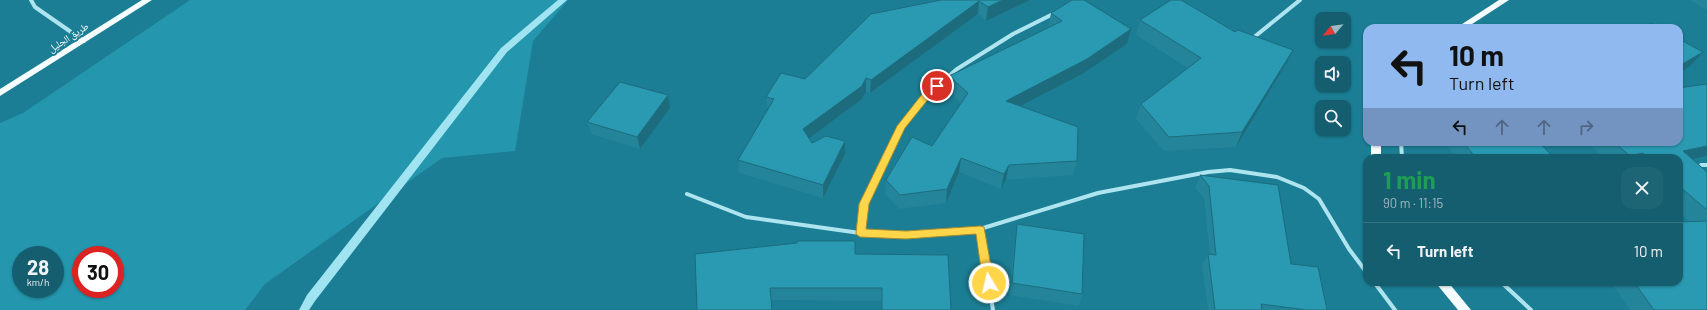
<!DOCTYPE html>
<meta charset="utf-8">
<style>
:root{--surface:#145e6f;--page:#1d6474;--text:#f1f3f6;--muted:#9dbac3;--line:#337382}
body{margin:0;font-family:Barlow,"Noto Naskh Arabic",sans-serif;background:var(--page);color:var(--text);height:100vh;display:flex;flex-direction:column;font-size:15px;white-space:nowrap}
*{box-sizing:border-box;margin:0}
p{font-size:13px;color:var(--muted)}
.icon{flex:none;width:22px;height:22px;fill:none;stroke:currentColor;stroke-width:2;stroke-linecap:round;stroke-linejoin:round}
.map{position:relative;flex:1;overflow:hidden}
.panel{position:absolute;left:1363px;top:154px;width:320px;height:132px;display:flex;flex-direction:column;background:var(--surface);border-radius:12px;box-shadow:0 1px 3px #0004}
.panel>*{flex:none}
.top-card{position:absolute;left:1363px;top:24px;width:320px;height:122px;border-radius:12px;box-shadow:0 1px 3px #0004;background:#90b9f0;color:#111;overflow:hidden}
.needle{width:26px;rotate:242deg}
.fabs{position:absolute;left:1315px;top:12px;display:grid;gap:8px}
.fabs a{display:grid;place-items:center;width:36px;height:36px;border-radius:8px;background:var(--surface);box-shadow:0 1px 3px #0004;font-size:20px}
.speed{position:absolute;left:12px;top:246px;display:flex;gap:8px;font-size:20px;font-weight:700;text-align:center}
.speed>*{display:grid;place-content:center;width:52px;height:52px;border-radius:50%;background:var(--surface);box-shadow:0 1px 3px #0004;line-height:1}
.speed small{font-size:10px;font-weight:400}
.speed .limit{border:6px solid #d22;background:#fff;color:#111}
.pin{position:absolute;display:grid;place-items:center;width:34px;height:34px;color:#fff;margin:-17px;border:2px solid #fff;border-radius:50%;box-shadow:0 1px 4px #0007}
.me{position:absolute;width:44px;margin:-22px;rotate:351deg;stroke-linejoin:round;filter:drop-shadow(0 0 3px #0008)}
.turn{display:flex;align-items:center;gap:14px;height:84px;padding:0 20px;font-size:18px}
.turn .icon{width:52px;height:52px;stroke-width:2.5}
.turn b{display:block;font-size:28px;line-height:34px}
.lanes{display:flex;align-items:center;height:38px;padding:0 20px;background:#0003;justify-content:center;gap:20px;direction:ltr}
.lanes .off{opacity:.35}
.round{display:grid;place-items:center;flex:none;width:42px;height:42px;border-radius:12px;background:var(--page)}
.head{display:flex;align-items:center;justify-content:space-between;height:68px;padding:0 20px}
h1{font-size:24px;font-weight:700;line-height:30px;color:#1e9e55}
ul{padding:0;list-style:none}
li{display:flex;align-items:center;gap:12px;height:56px;padding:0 20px;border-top:1px solid var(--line)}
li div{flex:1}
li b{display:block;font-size:15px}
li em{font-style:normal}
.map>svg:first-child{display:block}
.green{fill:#2496ad;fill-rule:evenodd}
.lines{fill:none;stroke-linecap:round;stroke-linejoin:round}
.stream{fill:#a0e4f1;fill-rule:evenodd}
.minor{stroke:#ade4ef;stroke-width:4}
.primary{fill:#f5fdff;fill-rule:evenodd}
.wall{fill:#248499}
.shaded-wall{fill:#1d6c7d}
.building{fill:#2a9ab2;stroke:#1d6c7d}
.route{fill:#ffd54a;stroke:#a68a30}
.labels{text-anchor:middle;stroke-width:4;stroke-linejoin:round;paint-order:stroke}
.street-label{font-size:10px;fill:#fff;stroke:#1b7e94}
</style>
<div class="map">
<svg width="1707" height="310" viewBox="0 0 1707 310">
<rect width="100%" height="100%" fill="#1b7e94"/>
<path class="green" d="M 190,0 L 568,0 L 533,41 L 515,151 L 442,158 L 265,284 L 245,310 L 0,310 L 0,123 L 23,113 ZM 21,255 L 55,255 L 55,289 L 21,289 ZM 81,255 L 115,255 L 115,289 L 81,289 Z"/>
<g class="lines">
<polygon class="stream" points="558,0 567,0 507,52 315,301 309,310 299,310 307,295 501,48"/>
<g class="minor">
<polyline points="31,0 35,7 84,41"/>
<polyline points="1253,38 1300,0"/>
<polyline points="1401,142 1402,158"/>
<polyline points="1701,165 1707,165"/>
<polyline points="687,194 746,217 860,233 906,235 980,229 1098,193 1208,172 1230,170 1277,177 1304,188 1319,199 1349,249 1367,273"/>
<polyline points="980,229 993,310"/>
<polyline points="860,233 864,204 901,126 927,95 957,69 1013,34 1053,14"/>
<polyline points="1374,282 1395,310"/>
<polyline points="1501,282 1531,310"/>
</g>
<g class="primary">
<polygon points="142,0 152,0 0,96 0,89"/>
<polygon points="1499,0 1509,0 1466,28 1456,28"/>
<rect x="1371" y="142" width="10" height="16"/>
<polygon points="1435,282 1448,282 1471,310 1458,310"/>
</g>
</g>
<g class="wall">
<polygon points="941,0 1030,0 986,21 978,14 870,93 866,91 862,99 809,138 812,143 845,154 823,198 739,173 738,160 768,110 766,97 805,79"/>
<polygon points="1690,0 1707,0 1707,10"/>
<polygon points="1051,13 1127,44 1084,73 1020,106 1077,161 1073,175 1006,180 1001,189 959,172 946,203 899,209 885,194 886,180 932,146 961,103 947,90 949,76 1048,28"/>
<polygon points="1140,20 1286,64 1236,147 1164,151 1136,119 1141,104 1188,68 1136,35"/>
<polygon points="1707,84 1707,156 1693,159 1707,172 1707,310 1630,310 1611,282 1679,282 1690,222 1679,212 1679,158 1604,158 1587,142 1679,142"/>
<polygon points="668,95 670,108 640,149 591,134 587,122"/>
<polygon points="1451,142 1539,142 1554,158 1457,158 1448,147"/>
<polygon points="1200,175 1291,264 1327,310 1208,310 1202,265 1208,254 1210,254 1204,198 1195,188"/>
<polygon points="1017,224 1082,294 1079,306 1009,295 1015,236"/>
<polygon points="797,243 855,254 951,310 881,310 881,301 772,300 697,310"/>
</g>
<g class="shaded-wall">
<polygon points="1003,0 1030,0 986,21 988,7"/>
<polygon points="979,1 978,14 870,93 871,80"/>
<polygon points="1131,29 1127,44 1084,73 1003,115 1006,101"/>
<polygon points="1293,50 1286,64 1236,147 1242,132"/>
<polygon points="1703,52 1690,66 1679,73 1679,66"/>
<polygon points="866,78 866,91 862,99 804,142 803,129"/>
<polygon points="668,95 670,108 640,149 637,137"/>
<polygon points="845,141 845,154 823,198 823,185"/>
<polygon points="1707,146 1707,156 1679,162 1683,151"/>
<polygon points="1643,153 1638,158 1628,158 1630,156"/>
<polygon points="961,158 959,172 946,203 947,189"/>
<polygon points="1009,165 1006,180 1001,189 1004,174"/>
</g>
<g class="building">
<polygon points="941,0 1003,0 988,7 979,1 871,80 866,78 862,86 803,129 812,143 826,136 845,141 823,185 738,160 774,99 766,97 781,73 805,79 871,14"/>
<polygon points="1072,0 1084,0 1131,29 1087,59 1006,101 1078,127 1077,161 1009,165 1004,174 961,158 947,189 900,195 886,180 912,137 932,146 968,93 949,76 1062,21 1051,13"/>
<polygon points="1171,0 1181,0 1235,32 1238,30 1293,50 1242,132 1169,137 1141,104 1201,58 1140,20"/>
<polygon points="1651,23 1660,28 1642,28"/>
<polygon points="1679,39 1703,52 1679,66"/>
<polygon points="620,82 668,95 637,137 587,122"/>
<polygon points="1707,84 1707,146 1683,151 1707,172 1707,210 1679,186 1679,158 1648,158 1643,153 1630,156 1614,142 1679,142 1679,88"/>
<polygon points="1463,142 1539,142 1554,158 1476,158"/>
<polygon points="1200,175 1278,185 1291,264 1318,267 1327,310 1306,310 1261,304 1262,310 1215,310 1208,254 1216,255 1209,186"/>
<polygon points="1707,221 1707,310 1654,310 1634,282 1679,282 1679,222"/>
<polygon points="1017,224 1084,234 1082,294 1012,283"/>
<polygon points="797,241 855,241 855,254 948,255 951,310 882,310 882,288 770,288 772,310 697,310 695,254 797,243"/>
</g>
<polygon class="route" points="937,83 941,86 930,97 905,128 869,204 866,229 906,231 980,226 984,227 994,283 992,286 989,287 985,286 983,283 976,234 906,239 860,237 857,235 856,233 859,204 897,126 923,93"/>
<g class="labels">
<g class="street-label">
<text transform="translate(68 37) rotate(-33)" y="4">طريق الجليل</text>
</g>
</g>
</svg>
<div class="fabs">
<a><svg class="needle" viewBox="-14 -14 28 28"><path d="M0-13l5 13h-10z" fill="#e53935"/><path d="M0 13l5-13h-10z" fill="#9dbac3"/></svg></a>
<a><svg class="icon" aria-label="sound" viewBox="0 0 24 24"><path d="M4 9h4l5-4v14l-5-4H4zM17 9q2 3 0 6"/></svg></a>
<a><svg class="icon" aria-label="search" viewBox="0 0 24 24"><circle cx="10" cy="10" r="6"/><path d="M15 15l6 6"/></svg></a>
</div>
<div class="speed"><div>28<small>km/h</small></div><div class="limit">30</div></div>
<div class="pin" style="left:937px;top:86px;background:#d93025"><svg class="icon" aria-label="arrive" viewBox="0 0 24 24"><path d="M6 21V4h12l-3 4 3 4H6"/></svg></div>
<svg class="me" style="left:989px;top:283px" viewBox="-20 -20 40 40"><circle r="17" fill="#ffd54a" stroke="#fff" stroke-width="3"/><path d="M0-11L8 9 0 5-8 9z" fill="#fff"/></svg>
<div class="top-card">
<div class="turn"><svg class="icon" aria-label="left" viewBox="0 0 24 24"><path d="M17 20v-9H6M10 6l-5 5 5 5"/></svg><div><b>10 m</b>Turn left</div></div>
<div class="lanes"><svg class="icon" aria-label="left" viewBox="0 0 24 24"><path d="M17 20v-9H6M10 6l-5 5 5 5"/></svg><svg class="icon off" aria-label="ahead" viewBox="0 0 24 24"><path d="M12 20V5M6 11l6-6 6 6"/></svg><svg class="icon off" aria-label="ahead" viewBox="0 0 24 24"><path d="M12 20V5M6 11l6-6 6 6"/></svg><svg class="icon off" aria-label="right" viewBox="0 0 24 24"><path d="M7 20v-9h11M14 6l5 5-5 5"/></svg></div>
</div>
<section class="panel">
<div class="head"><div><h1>1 min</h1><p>90 m · 11:15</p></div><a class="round"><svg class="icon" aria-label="close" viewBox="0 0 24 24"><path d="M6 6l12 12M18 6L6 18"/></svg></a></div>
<ul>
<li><svg class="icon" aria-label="left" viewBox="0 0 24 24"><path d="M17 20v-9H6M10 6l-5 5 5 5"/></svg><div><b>Turn left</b></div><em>10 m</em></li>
</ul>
</section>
</div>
